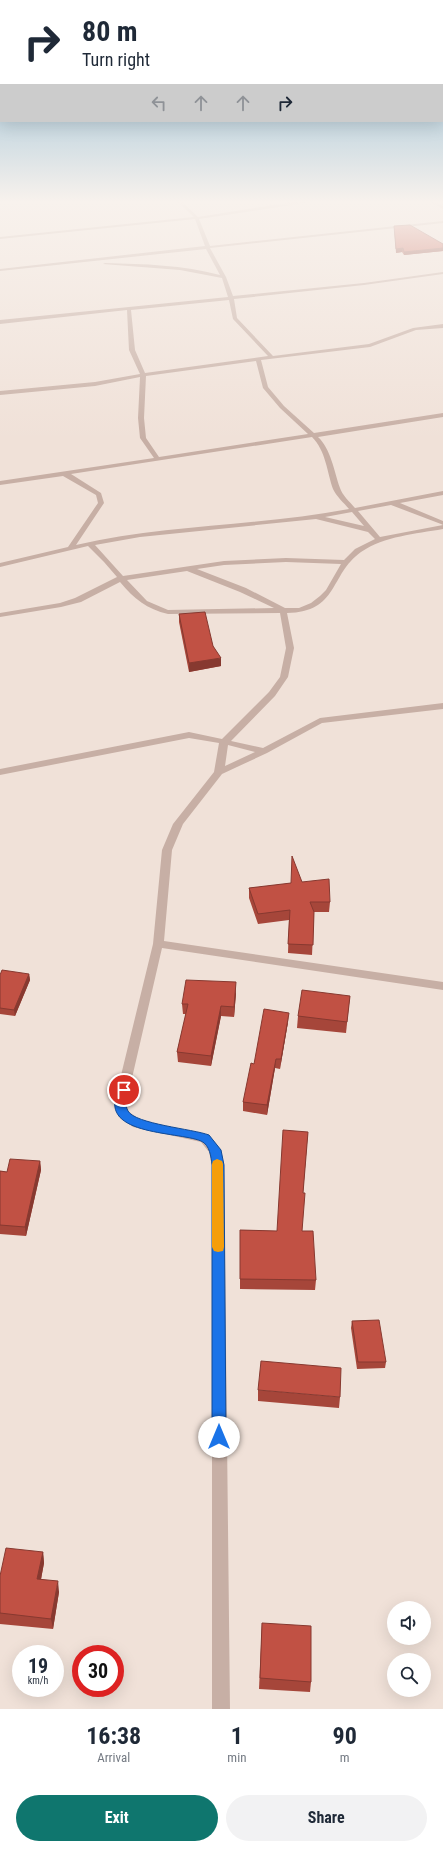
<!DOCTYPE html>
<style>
:root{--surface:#fff;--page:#f2f2f3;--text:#1f2937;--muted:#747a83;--accent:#0f766e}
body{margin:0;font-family:"Roboto Condensed",sans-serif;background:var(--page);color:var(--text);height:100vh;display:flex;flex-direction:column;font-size:15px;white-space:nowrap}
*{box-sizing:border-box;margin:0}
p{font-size:13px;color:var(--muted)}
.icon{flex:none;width:22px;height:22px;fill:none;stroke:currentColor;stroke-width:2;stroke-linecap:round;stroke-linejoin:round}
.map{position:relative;height:1709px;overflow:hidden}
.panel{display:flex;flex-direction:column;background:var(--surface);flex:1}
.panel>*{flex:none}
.top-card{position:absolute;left:0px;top:0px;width:443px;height:122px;box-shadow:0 4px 16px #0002;background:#fff;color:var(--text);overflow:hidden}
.tools{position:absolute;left:387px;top:1601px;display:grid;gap:8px}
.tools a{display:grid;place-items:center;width:44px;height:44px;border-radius:50%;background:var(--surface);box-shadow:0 4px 16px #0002;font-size:20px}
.speed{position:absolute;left:12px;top:1645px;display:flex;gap:8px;font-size:20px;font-weight:700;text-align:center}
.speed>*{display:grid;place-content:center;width:52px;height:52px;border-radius:50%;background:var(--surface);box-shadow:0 4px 16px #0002;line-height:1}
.speed small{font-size:10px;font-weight:400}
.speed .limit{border:6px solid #d22;background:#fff;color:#111}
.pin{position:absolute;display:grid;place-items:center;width:34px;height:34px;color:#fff;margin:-17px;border:2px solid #fff;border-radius:50%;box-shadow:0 1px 4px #0007}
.me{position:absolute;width:44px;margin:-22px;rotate:0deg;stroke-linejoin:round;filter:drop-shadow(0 0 3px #0008)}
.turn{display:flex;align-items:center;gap:14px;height:84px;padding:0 16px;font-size:18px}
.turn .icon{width:52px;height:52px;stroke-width:2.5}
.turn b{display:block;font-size:28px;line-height:34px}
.lanes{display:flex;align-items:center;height:38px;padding:0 16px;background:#0003;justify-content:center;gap:20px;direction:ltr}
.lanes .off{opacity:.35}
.eta{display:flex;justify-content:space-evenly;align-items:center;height:68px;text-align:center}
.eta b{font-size:24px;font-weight:700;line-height:28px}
.cta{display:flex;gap:8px;margin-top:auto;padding:8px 16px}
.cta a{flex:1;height:46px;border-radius:24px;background:var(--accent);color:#fff;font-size:16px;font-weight:700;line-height:46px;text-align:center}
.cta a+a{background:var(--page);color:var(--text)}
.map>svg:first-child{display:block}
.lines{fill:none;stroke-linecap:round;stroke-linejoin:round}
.street{fill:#c7afa5;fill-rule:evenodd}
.wall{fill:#a6463a}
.shaded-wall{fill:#873930}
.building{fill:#c15144;stroke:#873930}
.route{fill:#1a73e8;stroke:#114b97}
.slow{fill:#f59e0b}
</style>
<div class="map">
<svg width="443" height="1709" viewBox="0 0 443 1709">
<rect width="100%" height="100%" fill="#f0e1d8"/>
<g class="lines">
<g class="street">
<path d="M 176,200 L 180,200 L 198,217 L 291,202 L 326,200 L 199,219 L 210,246 L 443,221 L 443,223 L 210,248 L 226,277 L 233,296 L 364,283 L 443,272 L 443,274 L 364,285 L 234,299 L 237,318 L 273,356 L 369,344 L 413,328 L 443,324 L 443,328 L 416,330 L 370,347 L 261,360 L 268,387 L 284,406 L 314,433 L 443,413 L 443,417 L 318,437 C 331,449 334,471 340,488 C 342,495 350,502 355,508 L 443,491 L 443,495 L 400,503 L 443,521 L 443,529 C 415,534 385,536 361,552 C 329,575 339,612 287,613 L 294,648 L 288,677 L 275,696 L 231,741 L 263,748 L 320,718 L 443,703 L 443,709 L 322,723 L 267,753 L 222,774 L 183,824 L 172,850 L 164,941 L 443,982 L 443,990 L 162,948 L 126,1104 L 128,1111 L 140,1120 L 209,1135 L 221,1150 L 224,1165 L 230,1709 L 212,1709 L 212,1165 L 209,1152 L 201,1142 L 133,1127 L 119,1117 L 114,1104 L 153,944 L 162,850 L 173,824 L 214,772 L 219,743 L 189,738 L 0,775 L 0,769 L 189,732 L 222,739 L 269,692 L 280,677 L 286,648 L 280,613 L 168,614 C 147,609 134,599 120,582 L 81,602 L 61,607 L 0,617 L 0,613 L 60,603 L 75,598 L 117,577 L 104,562 L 88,546 L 0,567 L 0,563 L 68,547 L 98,503 L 96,495 L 63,476 L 0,485 L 0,481 L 154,458 L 140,438 L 138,418 L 140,377 L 95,386 L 0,395 L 0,391 L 95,382 L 140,374 L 129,350 L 127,310 L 0,324 L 0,320 L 228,297 L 222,278 L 180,270 L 103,264 L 105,263 C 144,264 183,265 220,275 L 206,249 L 0,271 L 0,269 L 205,246 L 195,219 L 0,239 L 0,237 L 194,217 ZM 229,300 L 233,319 L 268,356 L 145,373 L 135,350 L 131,310 ZM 256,361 L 263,388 L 280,408 L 308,434 L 159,457 L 146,438 L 144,418 L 146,376 ZM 312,437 C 326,451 327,472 333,489 C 336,496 344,503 349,509 C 259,526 166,524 76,545 L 104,503 L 101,493 L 71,474 ZM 391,505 L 441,524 L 443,525 L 380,537 L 358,511 ZM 352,512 L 364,526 L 325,517 ZM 316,519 L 368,532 L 375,539 L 355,549 L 344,560 L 286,558 L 224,561 L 123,576 L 95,545 L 140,537 ZM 286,562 L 341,564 L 326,590 L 320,596 L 311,603 L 299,608 L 285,608 L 246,588 L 197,569 L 224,565 ZM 187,571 L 240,592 L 274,608 L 168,610 L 147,601 L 127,580 ZM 228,745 L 255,752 L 225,766 Z"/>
<polygon points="427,200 432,200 443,206 443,209"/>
</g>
</g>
<g class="wall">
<polygon points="394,226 443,244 443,251 404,255 402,252 396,253"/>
<polygon points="179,614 213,646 221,666 189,672 179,622"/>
<polygon points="302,882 330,902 329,912 314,912 312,955 288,953 289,920 258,924 249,898 249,888"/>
<polygon points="29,974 30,980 15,1016 0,1014 0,975"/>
<polygon points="236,993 234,1017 221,1016 211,1066 178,1062 177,1052 186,1014 183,1014 182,1004"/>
<polygon points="350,996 346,1033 297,1028 298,1016"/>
<polygon points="288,1022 280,1069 275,1068 267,1115 243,1111 243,1102 254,1064"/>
<polygon points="308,1132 303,1193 302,1231 316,1280 315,1290 240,1289 240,1230 277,1231"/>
<polygon points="40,1161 41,1170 26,1236 0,1234 0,1171 7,1172"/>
<polygon points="352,1321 386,1362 385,1368 357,1369 351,1328"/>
<polygon points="258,1390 340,1397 339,1408 258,1401"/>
<polygon points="43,1552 44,1563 41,1579 59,1592 53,1629 0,1624 0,1576"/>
<polygon points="262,1623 311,1682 310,1692 259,1689"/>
</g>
<g class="shaded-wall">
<polygon points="403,248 402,252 396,253 396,249"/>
<polygon points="443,248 443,251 404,255 404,252"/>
<polygon points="221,658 221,666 189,672 189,663"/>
<polygon points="29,974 30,980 15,1016 14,1010"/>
<polygon points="236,982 236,993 234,1017 234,1007"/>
<polygon points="221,1006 221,1016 211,1066 211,1056"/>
<polygon points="289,1013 288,1022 280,1069 281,1059"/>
<polygon points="276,1059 275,1068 267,1115 267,1105"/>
<polygon points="40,1161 41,1170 26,1236 25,1227"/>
<polygon points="43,1552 44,1563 39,1590 37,1579"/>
<polygon points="58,1581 59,1592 53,1629 51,1619"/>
</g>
<g class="building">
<polygon points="410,225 443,244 443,248 404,252 403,248 396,249 394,226"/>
<polygon points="205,612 213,646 221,658 189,663 179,614"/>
<polygon points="292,856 302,882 329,879 330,902 310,902 314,912 313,945 288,944 290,910 258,914 249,888 291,883"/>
<polygon points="2,970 29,974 14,1010 0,1008 0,975"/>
<polygon points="186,980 236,982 234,1007 221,1006 211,1056 177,1052 188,1004 182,1004"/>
<polygon points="302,990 350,996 347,1022 298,1016"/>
<polygon points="264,1009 289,1013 281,1059 276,1059 267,1105 243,1102 251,1063 254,1064"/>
<polygon points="283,1130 308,1132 303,1193 305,1193 302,1231 313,1231 316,1280 240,1279 240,1230 277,1231"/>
<polygon points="10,1159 40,1161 25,1227 0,1225 0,1171 7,1172"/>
<polygon points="379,1320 386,1362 358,1362 352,1321"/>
<polygon points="261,1361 341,1368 340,1397 258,1390"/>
<polygon points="6,1548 43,1552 37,1579 58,1581 51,1619 0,1613 0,1576"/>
<polygon points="262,1623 311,1626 311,1682 260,1678"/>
</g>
<linearGradient id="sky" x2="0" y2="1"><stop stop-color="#7bb0ce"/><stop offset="0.46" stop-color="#f8f2ed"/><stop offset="1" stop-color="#f8f2ed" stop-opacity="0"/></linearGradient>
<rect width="443" height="439" fill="url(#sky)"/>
<path class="route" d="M 124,1086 L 128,1087 L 129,1090 C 128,1097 124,1104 128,1111 C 135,1124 193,1129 209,1135 L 221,1150 L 224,1165 L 226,1437 L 224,1442 L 219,1444 L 214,1442 L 212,1437 L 212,1165 C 211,1157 210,1145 201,1141 C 177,1131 93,1136 120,1087 Z"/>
<polygon class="slow" points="217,1159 222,1161 223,1164 224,1247 223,1251 218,1252 214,1251 212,1247 212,1164 213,1161"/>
</svg>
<div class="tools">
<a><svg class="icon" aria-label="sound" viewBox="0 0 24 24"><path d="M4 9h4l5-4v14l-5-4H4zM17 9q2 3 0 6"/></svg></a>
<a><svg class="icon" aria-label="search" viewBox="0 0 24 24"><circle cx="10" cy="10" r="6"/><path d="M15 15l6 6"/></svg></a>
</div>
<div class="speed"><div>19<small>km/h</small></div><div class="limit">30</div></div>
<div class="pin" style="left:124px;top:1090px;background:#d93025"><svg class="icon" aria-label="arrive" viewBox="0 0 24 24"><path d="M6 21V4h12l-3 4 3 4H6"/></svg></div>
<svg class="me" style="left:219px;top:1437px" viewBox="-20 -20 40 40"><circle r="19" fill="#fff"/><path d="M0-13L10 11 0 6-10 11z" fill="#1a73e8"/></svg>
<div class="top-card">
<div class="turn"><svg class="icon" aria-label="right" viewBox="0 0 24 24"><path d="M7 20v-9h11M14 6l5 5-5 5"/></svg><div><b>80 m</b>Turn right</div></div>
<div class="lanes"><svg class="icon off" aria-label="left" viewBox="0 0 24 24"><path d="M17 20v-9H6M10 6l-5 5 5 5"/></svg><svg class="icon off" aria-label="ahead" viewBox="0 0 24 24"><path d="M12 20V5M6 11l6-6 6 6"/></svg><svg class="icon off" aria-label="ahead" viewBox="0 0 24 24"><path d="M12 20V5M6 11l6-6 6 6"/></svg><svg class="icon" aria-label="right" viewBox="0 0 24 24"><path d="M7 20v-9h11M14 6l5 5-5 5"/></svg></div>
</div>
</div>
<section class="panel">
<div class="eta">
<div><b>16:38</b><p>Arrival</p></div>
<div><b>1</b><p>min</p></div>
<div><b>90</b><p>m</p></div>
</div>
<div class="cta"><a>Exit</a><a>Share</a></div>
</section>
